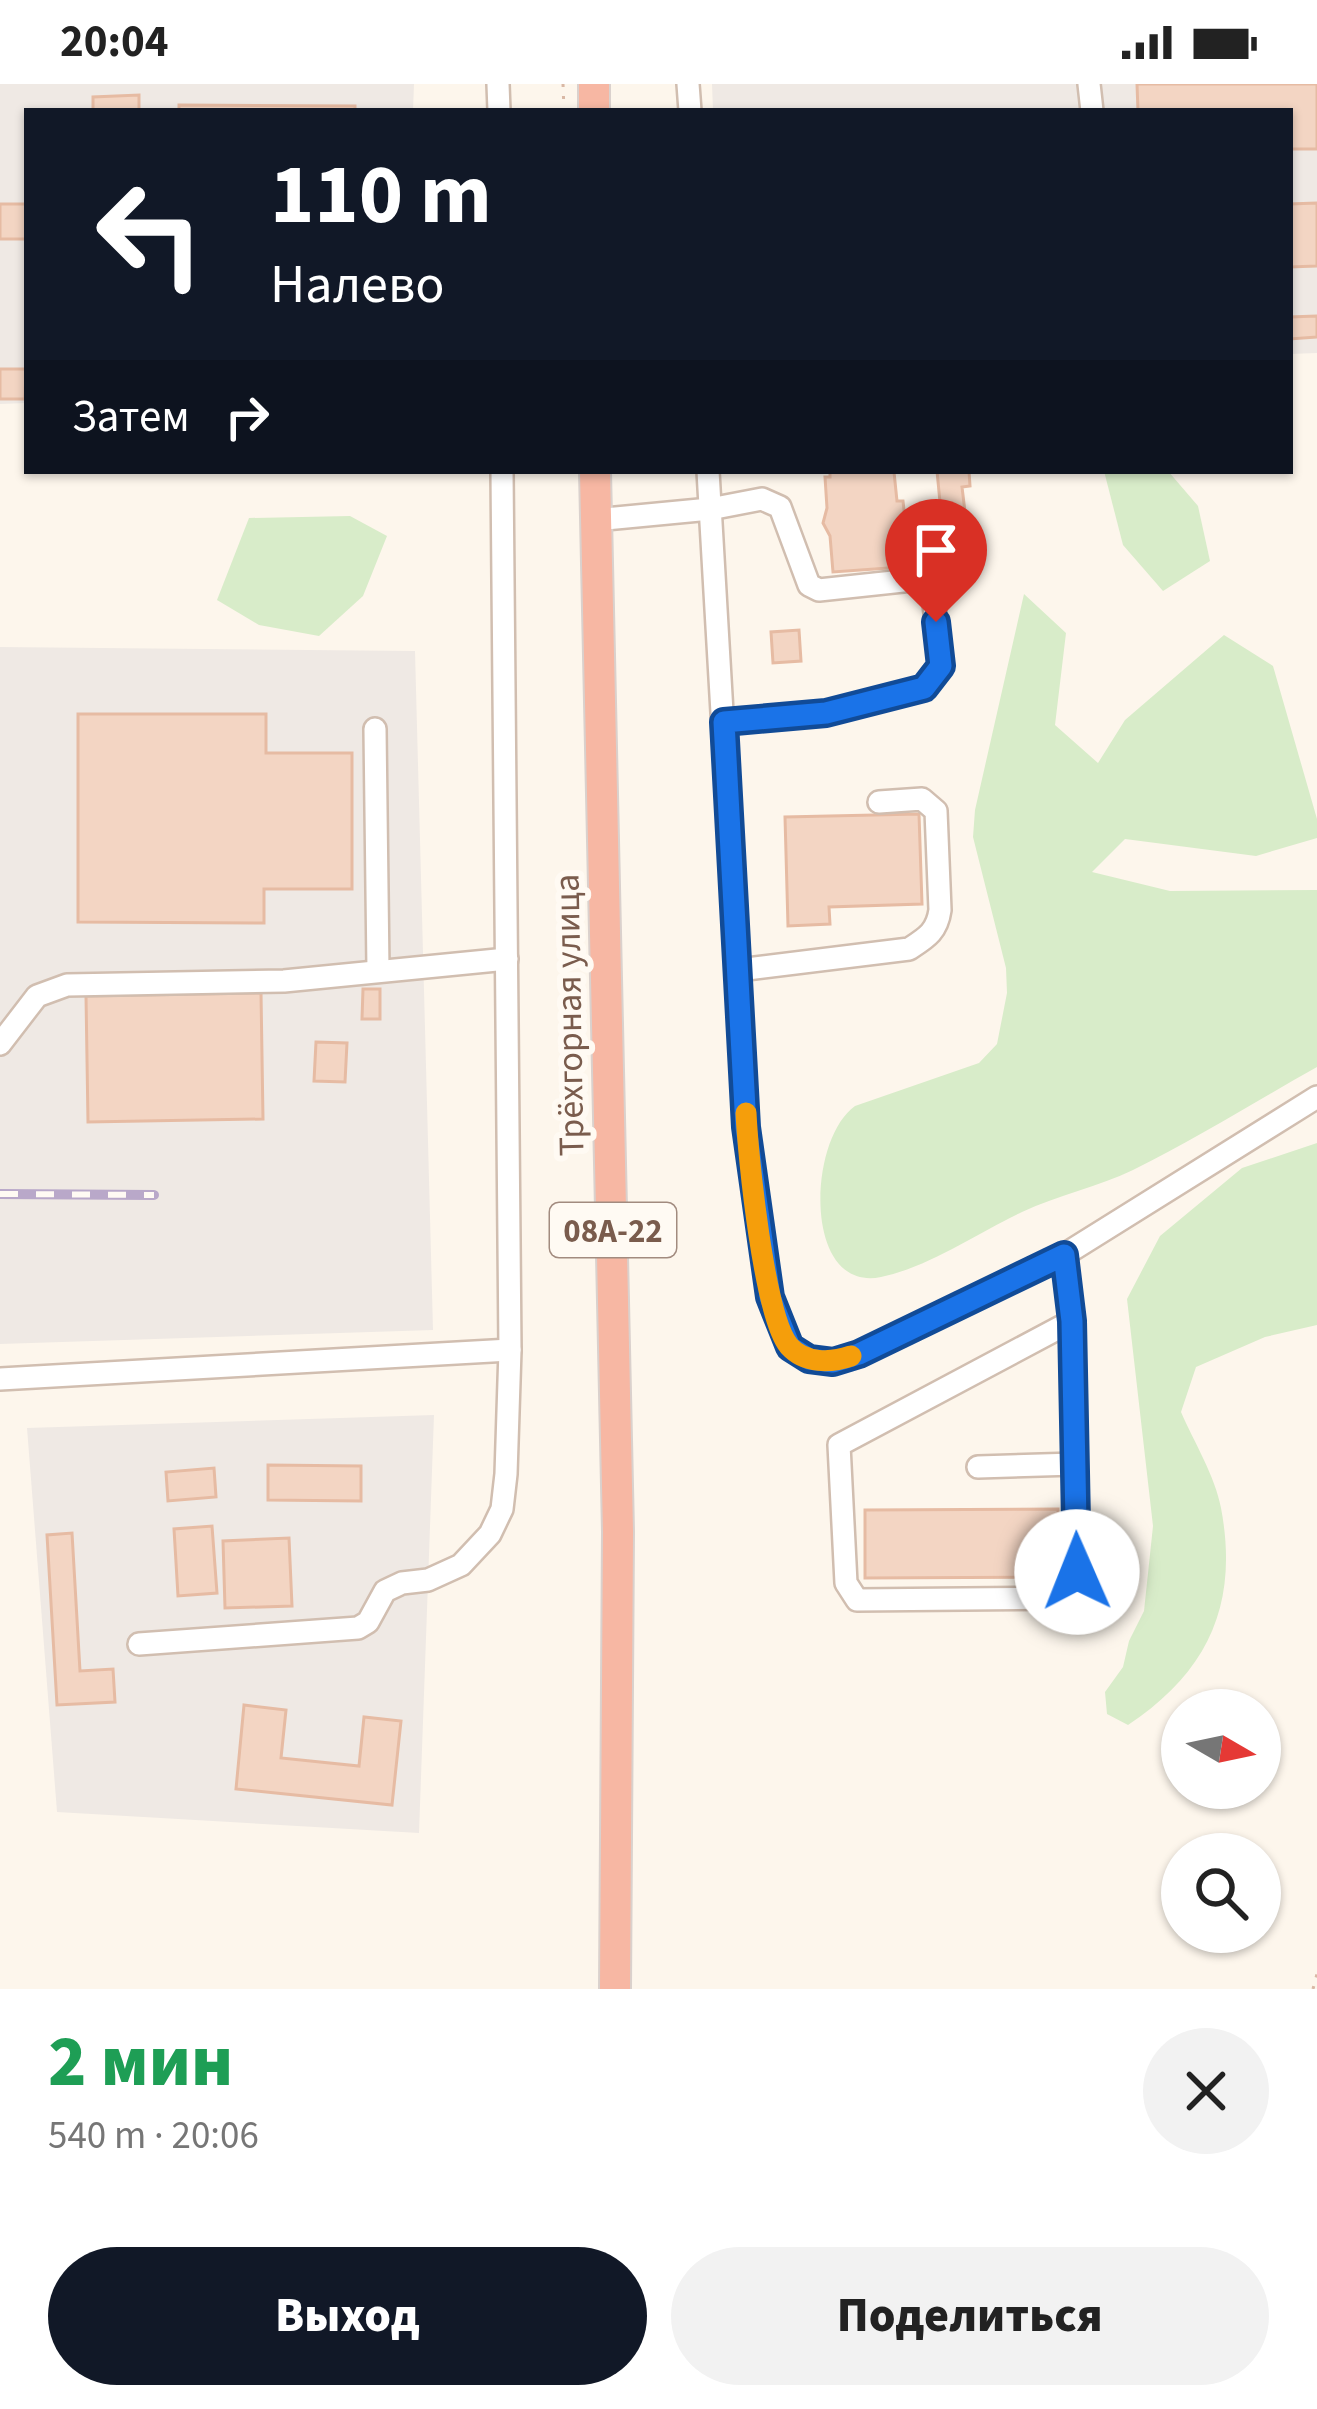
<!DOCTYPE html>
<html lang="ru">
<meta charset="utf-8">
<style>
:root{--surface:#fff;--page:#f2f2f2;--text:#222;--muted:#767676;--accent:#111827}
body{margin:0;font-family:"Source Sans 3",sans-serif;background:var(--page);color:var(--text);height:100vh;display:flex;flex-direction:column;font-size:45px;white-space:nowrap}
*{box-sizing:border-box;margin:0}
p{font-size:39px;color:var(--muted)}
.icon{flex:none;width:66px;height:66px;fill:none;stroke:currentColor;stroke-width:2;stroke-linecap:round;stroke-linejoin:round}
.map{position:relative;height:1905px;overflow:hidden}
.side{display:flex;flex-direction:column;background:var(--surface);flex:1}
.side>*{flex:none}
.hud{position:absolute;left:24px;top:24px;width:1269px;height:366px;border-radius:0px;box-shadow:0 3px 9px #0004;background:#111827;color:#fff;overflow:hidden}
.needle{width:78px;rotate:99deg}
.buttons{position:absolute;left:1161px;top:1605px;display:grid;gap:24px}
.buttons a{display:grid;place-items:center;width:120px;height:120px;border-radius:50%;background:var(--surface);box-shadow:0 3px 9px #0004;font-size:60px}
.pin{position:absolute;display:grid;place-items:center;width:102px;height:102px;color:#fff;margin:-123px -51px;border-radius:50% 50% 50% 0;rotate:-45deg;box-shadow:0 0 12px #0007}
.pin .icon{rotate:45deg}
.me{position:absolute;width:132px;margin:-66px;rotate:359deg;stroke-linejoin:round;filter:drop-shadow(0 0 9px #0008)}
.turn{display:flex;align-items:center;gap:42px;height:252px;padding:0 48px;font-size:54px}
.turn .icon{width:156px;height:156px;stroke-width:2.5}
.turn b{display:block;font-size:84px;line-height:102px}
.then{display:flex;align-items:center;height:114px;padding:0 48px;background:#0003;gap:24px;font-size:45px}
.round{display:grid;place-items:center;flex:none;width:126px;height:126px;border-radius:63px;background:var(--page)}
.overview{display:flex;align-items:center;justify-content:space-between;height:204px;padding:0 48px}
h1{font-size:72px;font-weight:800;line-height:90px;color:#1e9e55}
.cta{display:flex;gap:24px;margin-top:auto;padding:24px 48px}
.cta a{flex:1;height:138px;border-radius:72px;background:var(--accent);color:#fff;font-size:48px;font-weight:800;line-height:138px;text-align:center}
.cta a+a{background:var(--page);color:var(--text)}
.status{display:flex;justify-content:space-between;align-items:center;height:84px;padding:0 60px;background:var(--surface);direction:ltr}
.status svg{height:33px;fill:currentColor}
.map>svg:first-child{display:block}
.industrial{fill:#efe9e4}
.green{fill:#d8ecc9}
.building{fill:#f3d5c3;stroke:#e6bba3;stroke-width:3}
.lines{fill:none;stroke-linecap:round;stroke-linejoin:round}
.minor-casing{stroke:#d1beb0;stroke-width:26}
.highway-casing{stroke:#dad1cd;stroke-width:34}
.path{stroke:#d9b8a5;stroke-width:3;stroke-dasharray:3 9;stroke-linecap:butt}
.minor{stroke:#fff;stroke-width:21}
.highway{stroke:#f7b7a3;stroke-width:30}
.rail-casing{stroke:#b9a8c9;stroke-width:10}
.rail{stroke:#fffaf3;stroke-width:6;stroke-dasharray:18;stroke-linecap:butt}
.route-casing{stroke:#114b97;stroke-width:30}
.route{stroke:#1a73e8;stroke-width:21}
.slow{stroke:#f59e0b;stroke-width:21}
.labels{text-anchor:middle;stroke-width:12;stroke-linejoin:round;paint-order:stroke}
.shield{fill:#fffaf3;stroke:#a28b7f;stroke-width:3}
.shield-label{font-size:33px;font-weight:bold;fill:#7a5c4d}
.street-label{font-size:36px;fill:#7a5c4d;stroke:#fffaf3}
</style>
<div class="status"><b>20:04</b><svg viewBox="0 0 49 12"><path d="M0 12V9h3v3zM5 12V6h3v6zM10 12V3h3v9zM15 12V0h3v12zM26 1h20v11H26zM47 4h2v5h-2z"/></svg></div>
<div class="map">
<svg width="1317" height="1905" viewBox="0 0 1317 1905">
<rect width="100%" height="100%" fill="#fdf6ec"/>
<g class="industrial">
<polygon points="0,0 414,0 413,27 27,27 27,319 0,320"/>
<polygon points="712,0 1317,0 1317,269 1290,270 1290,27 713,27"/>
<polygon points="0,563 415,567 433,1246 0,1260"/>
<polygon points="434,1331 419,1749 57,1728 27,1344"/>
</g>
<g class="green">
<polygon points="1104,387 1168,387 1198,422 1210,477 1163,507 1123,461"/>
<polygon points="350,432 387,452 363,512 319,552 259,541 217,516 249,434"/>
<path d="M 1024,510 L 1066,549 L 1055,641 L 1098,679 L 1125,636 L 1224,551 L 1273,582 L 1317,735 L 1317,754 L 1256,772 L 1125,755 L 1092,788 L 1170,807 L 1317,806 L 1317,983 C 1256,1017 1196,1055 1133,1086 C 1098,1103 1058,1111 1022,1128 C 977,1149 929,1183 881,1193 C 803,1209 807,1056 855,1022 L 979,979 L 997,960 L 1007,909 L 1006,884 L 973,753 L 975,726 Z"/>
<path d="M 1317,1059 L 1317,1241 L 1265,1253 L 1196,1283 L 1181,1328 C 1194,1358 1215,1392 1221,1424 C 1239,1519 1209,1587 1128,1641 L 1107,1630 L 1105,1608 L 1123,1583 L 1129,1557 L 1144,1527 L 1153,1442 L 1127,1215 L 1160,1152 L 1242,1084 Z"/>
</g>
<g class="building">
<polygon points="1137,0 1317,0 1317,65 1290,65 1290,27 1138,27"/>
<polygon points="139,11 139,27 93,27 93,13"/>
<polygon points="179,21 355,22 355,27 179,27"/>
<polygon points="1317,119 1317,182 1290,183 1290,120"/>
<rect x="0" y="120" width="27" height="35"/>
<polygon points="1317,232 1317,253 1290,255 1290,233"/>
<polygon points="0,285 26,285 25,315 0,315"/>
<polygon points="830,387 894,388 897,417 903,417 906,444 899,444 902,483 833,488 830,452 823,439 827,424 825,393 830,393"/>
<polygon points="937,387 969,387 970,402 962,403 966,436 942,439"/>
<polygon points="799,546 801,577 773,579 771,548"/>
<polygon points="78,630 266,630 266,669 352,669 352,805 264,805 264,839 78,838"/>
<polygon points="919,730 922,820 829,823 830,840 788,842 785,733"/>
<polygon points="363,905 380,905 380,935 362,935"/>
<polygon points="261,909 263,1035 88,1038 86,912"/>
<polygon points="316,958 347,959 345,998 314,997"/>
<polygon points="268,1381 361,1382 361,1417 268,1416"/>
<polygon points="214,1384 216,1413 168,1417 166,1388"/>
<polygon points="1058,1425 1058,1493 865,1494 865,1426"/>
<polygon points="212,1442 217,1509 178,1512 174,1445"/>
<polygon points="72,1449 80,1587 113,1585 115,1618 57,1621 47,1451"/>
<polygon points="289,1454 292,1522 225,1524 223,1457"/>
<polygon points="244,1621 286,1626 281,1674 359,1682 364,1633 401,1637 392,1721 236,1705"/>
</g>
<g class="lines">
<g class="minor-casing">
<g id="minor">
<polyline points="498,0 499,27"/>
<polyline points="688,0 690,27"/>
<polyline points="1089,0 1092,27"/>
<polyline points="708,387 746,1043 770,1213 790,1263 809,1275 833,1278 859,1270 1064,1171 1317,1013"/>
<polyline points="595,436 710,425 762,415 780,423 809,501 819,506 931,494 938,470"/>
<polyline points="724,638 826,629 924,604 941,582 931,494"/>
<polyline points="375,645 378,886"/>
<path d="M 739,886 L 909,865 C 926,854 937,848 940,826 L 936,727 L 922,715 L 879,718"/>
<polyline points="0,960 37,912 67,901 284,897 507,875"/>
<polyline points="1064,1171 1072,1237 1077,1488 1062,1514 857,1516 846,1499 839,1361 1072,1237"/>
<polyline points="0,1295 510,1266"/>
<polyline points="978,1383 1075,1380"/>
<polyline points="139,1560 358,1544 368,1538 385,1507 402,1499 428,1496 461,1481 490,1450 502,1425 506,1390 510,1266 502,387"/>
</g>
</g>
<g class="highway-casing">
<g id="highway">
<polyline points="594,0 594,27"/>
<polyline points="595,387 618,1448 615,1905"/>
</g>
</g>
<g class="path">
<polyline points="563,0 564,27"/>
<polyline points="1313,1905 1317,1890"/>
</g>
<use href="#minor" class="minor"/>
<use href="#highway" class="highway"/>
<g class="rail-casing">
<polyline id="rail" points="0,1110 154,1111"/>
</g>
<use href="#rail" class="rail"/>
</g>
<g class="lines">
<g class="route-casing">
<polyline id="route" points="936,538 941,582 924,604 826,629 724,638 746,1043 770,1213 790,1263 809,1275 833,1278 859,1270 1064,1171 1072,1237 1077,1488"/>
</g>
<use href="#route" class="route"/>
<path class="slow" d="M 746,1029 C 748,1072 764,1232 789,1262 C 805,1280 831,1279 851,1272"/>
</g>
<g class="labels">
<rect class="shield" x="550" y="1119" width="126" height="54" rx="9"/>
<g class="shield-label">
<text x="613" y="1158">08А-22</text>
</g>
<g class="street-label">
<text transform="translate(568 931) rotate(-91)" y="13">Трёхгорная улица</text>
</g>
</g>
</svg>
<div class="buttons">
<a><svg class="needle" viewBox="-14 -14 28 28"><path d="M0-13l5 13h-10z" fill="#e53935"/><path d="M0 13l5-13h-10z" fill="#767676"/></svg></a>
<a><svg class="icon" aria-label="search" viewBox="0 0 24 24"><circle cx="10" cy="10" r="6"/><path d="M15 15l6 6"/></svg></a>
</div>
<div class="pin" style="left:936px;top:538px;background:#d93025"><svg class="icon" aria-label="arrive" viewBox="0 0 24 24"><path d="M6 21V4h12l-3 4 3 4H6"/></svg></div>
<svg class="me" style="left:1077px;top:1488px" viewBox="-20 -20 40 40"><circle r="19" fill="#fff"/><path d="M0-13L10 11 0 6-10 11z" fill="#1a73e8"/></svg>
<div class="hud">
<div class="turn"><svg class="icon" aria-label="left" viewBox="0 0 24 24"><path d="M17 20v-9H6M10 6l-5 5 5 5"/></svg><div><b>110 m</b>Налево</div></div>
<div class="then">Затем<svg class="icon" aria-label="right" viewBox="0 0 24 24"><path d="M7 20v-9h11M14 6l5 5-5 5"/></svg></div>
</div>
</div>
<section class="side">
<div class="overview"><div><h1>2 мин</h1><p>540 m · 20:06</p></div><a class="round"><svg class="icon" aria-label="close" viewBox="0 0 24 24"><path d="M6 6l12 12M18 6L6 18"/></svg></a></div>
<div class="cta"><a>Выход</a><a>Поделиться</a></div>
</section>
